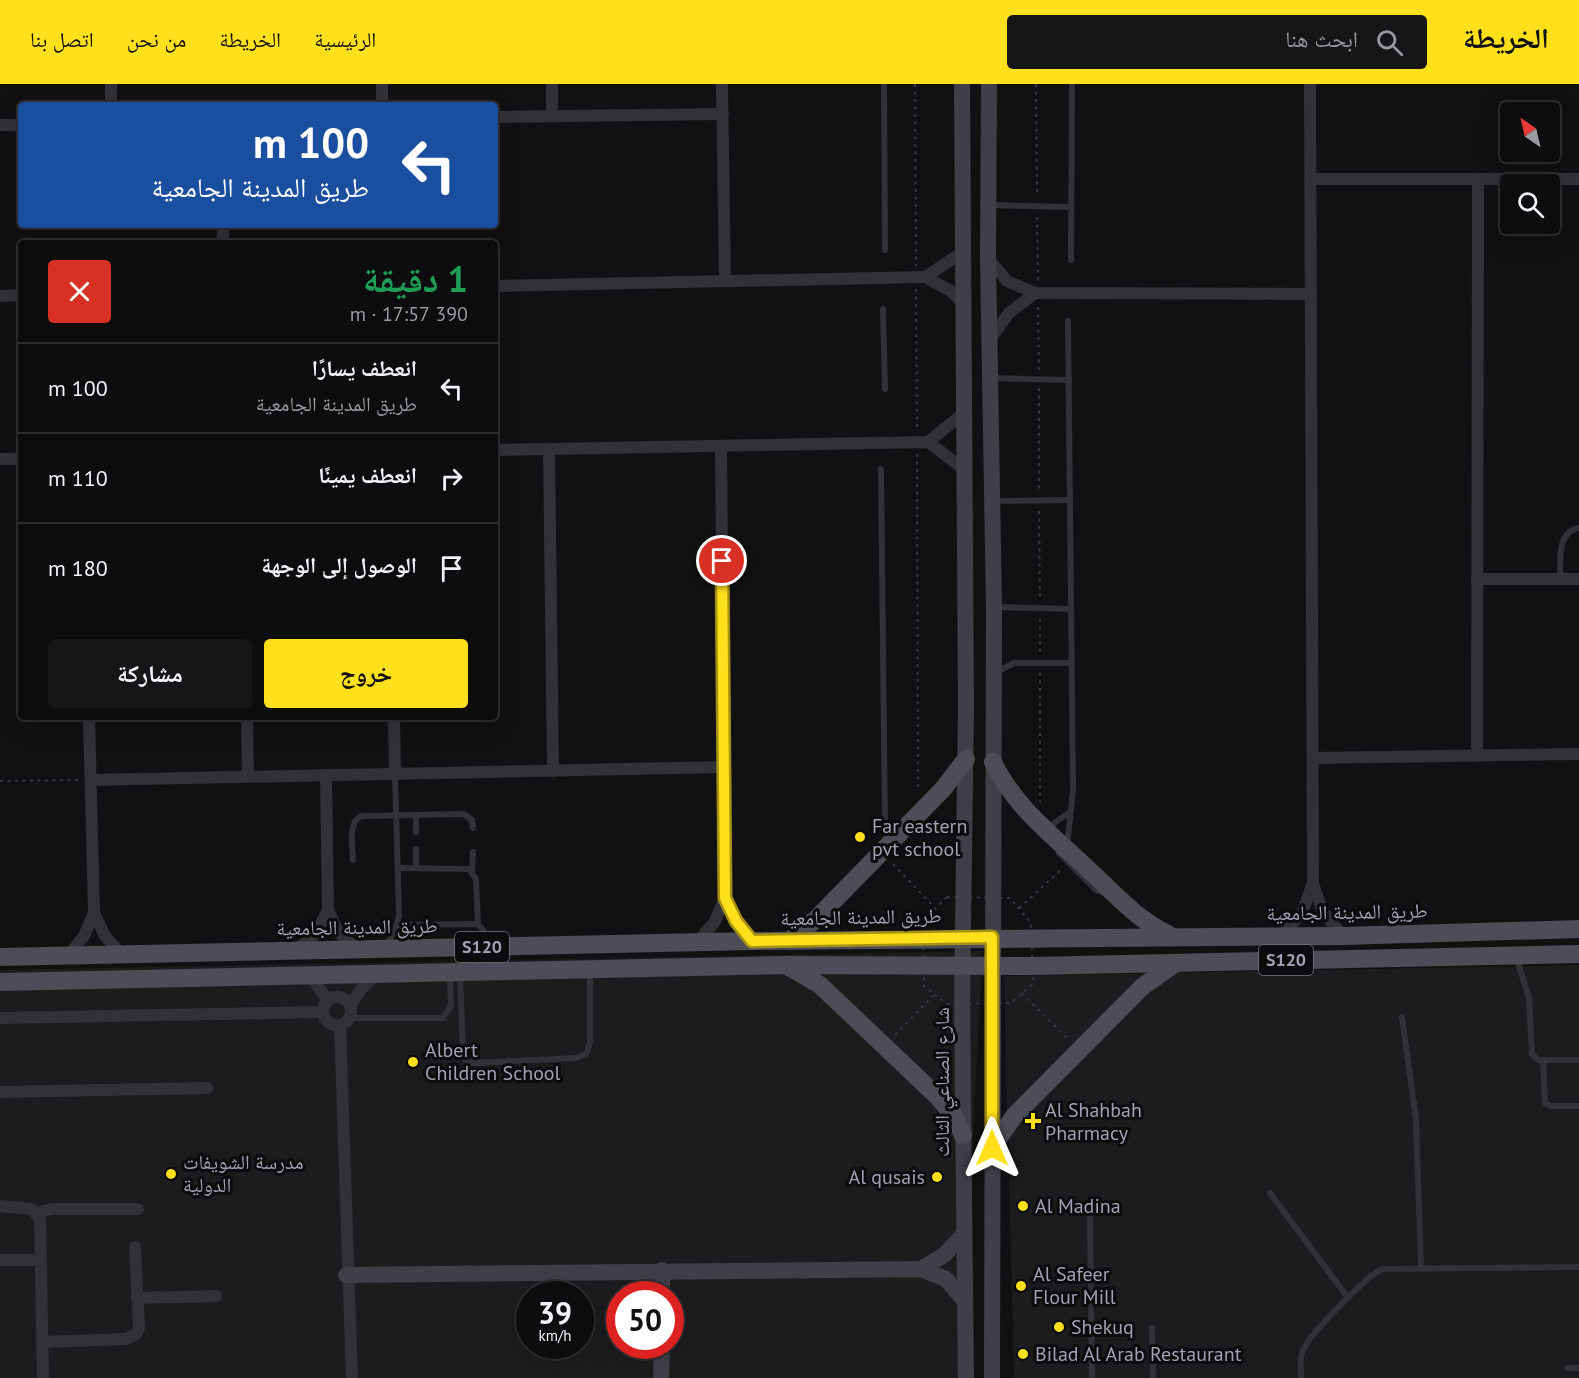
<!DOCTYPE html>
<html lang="ar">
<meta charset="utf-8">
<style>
:root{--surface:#0d0c0e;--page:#161517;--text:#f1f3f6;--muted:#9a9b9e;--line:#2d2c2e;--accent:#ffe01b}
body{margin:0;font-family:"PT Sans","Noto Naskh Arabic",sans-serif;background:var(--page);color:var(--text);direction:rtl;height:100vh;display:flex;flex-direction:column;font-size:22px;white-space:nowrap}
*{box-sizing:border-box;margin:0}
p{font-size:20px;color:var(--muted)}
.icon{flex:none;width:33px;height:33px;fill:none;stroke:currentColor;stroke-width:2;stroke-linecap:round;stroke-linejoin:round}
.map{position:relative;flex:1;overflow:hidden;direction:ltr}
.drawer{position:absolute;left:18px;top:156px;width:480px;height:480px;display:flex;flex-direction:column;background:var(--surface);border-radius:6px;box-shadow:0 6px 24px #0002,0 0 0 2px var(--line);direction:rtl}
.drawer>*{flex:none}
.guide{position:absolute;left:18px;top:18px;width:480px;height:126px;border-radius:6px;box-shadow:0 6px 24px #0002,0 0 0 2px var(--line);direction:rtl;background:#1a4fa0;color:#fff;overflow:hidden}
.needle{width:39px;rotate:326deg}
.controls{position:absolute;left:1500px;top:18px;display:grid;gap:12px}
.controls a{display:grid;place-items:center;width:60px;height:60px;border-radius:6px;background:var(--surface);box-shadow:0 6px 24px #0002,0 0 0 2px var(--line);font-size:30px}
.speed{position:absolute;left:516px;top:1197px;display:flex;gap:12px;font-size:30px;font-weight:700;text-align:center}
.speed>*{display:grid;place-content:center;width:78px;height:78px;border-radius:50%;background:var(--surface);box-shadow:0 6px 24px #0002,0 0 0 2px var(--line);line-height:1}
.speed small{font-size:15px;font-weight:400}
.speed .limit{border:9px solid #d22;background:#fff;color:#111}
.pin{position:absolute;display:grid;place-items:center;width:51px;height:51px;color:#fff;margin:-26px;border:3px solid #fff;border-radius:50%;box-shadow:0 2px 6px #0007}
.me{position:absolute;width:66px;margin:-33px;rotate:0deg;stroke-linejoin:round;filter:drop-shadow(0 0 4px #0008)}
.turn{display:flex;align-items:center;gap:21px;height:126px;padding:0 30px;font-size:27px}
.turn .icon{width:78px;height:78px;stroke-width:2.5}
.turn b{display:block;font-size:42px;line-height:51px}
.round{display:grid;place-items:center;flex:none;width:63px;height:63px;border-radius:6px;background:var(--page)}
.head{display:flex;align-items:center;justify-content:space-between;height:102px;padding:0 30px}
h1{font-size:36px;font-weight:800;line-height:45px;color:#1e9e55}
.primary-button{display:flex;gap:12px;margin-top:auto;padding:12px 30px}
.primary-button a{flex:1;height:69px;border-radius:6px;background:var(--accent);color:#111;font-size:24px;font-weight:800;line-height:69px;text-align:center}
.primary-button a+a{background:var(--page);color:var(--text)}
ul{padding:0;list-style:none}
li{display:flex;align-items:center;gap:18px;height:90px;padding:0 30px;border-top:2px solid var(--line)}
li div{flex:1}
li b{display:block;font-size:22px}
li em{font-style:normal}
header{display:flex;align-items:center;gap:36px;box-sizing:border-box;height:84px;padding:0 30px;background:var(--accent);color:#111}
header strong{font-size:28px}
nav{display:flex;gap:33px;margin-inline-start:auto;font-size:21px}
.search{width:420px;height:54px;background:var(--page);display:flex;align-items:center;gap:15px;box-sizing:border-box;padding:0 21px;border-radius:6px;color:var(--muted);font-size:22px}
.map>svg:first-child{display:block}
.built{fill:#1c1c1f;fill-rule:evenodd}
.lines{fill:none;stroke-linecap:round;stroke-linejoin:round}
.path{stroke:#37383e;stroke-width:2;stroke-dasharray:3 4.5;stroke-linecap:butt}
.lane{stroke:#313137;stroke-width:6}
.street{stroke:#313137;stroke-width:12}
.secondary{stroke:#3f3f48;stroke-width:16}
.primary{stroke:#4d4d57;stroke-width:18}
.route-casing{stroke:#a69212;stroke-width:15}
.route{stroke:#ffe01b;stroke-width:10}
.poi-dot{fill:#ffe01b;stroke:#0c0b0d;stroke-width:2}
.labels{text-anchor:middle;stroke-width:6;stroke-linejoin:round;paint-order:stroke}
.shield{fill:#0c0b0d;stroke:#747582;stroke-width:1.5}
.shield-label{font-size:18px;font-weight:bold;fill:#a0a2b4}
.poi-label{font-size:20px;fill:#a0a2b4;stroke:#0c0b0d;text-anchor:start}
.street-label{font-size:20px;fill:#a0a2b4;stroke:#0c0b0d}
</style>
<header>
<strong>الخريطة</strong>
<div class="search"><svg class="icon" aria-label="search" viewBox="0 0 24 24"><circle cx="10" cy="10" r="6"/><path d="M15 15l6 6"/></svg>ابحث هنا</div>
<nav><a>الرئيسية</a><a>الخريطة</a><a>من نحن</a><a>اتصل بنا</a></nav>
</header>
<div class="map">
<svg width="1579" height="1294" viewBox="0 0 1579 1294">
<rect width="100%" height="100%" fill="#111012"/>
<g class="built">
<path d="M 983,867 L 959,1294 L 0,1294 L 0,886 ZM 530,1210 L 580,1210 L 580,1262 L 530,1262 ZM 620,1210 L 670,1210 L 670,1262 L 620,1262 Z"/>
<polygon points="1579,881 1579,1294 1014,1294 1004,892"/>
</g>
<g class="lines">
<g class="path">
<polyline points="915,0 916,182"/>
<polyline points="1036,0 1037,112"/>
<polyline points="1037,133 1038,196"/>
<polyline points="916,205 917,347"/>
<polyline points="1038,223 1039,286"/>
<polyline points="1039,304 1039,406"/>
<polyline points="917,370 918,707"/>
<polyline points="1039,427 1040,514"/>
<polyline points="1040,535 1040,568"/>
<polyline points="1040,589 1040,718"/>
<polyline points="0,697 78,696"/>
<polyline points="893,780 935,824"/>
<polygon points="947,813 1010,814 1031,839 1033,900 1011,919 947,920 924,902 923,836"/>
<polyline points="1019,824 1061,786"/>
<polyline points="1022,909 1069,956"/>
<polyline points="895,951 935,910"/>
</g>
<g class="lane">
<polyline points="884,0 885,166"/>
<polyline points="990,121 1071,123"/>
<polyline points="1071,176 1072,0"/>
<polyline points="883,225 885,305"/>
<polyline points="991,294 1069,296"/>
<polyline points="881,385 885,742"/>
<polyline points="993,417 1070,416"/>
<path d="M 1560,495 C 1561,477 1556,448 1579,444"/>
<polyline points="994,523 1071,525"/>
<polyline points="997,588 1014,579 1072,579"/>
<polyline points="416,731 416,748"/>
<polyline points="1047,744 1070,728"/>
<polyline points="1067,762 1073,706 1068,237"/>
<polyline points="416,765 416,784"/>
<polyline points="1059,769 1096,806 1107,810"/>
<path d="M 353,776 C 353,763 347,739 361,732 L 464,730 L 472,736 L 473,744"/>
<polyline points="398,784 469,785 476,795 478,841"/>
<polyline points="472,788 473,768"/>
<polyline points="398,841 476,840 481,843 491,860"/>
<polyline points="385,862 394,849 399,832 395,690"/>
<polyline points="1516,873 1529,913 1532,970 1538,976 1579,976"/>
<polyline points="460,890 463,970 466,977 474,979 576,974 587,969 590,958 590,887"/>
<polyline points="1402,933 1416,1036 1421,1183"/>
<polyline points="349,934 443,934 451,922 450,891"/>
<polyline points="1543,976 1545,1019 1551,1022 1579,1022"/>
<polyline points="1270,1109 1348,1214"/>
<polyline points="1090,1131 1092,1294"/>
<polyline points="1152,1244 1153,1294"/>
<polyline points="1568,1284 1579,1284"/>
<path d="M 1301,1294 C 1301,1285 1299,1275 1303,1266 C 1309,1251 1368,1191 1382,1185 L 1579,1183"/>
</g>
<g class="street">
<polyline points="111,0 111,21"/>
<polyline points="382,0 382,21"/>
<polyline points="552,0 552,32"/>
<polyline points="722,0 725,197"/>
<polyline points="495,33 723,30"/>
<polyline points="0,41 21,41"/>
<polyline points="1310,95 1579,95"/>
<polyline points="223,141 223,159"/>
<polyline points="988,174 1007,197 1035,209 1309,210"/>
<polyline points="925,193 963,168"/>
<polyline points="495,202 925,193 951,207 963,219"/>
<polyline points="0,212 21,211"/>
<polyline points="990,255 1009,229 1035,209"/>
<polyline points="928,358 964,329"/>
<polyline points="549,365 553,687"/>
<polyline points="495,366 928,358 965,386"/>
<polyline points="0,375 21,375"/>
<polyline points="1477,495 1579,495"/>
<polyline points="89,633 94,829 105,852 121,870"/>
<polyline points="247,633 248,693"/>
<polyline points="394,633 395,689"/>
<polyline points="1477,672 1478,96"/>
<polyline points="1313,674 1579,670"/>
<polyline points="326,691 328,826 339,849 357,865"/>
<polyline points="91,696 724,683"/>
<polyline points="1313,800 1323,828 1343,852"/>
<polyline points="725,814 736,837 752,857"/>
<polyline points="1281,852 1302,829 1313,799 1310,0"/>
<polyline points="696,859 714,839 725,814 721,362"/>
<polyline points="296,866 316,850 328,826"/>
<polyline points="68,872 84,852 94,829"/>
<polyline points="310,892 328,916"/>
<circle cx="337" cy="927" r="14"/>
<polyline points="350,922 361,905 376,891"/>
<polyline points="0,934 323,928"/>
<polyline points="340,941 352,1294"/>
<polyline points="0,1008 207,1004"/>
<polyline points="0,1122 32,1125 40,1135 43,1294"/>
<polyline points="37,1129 51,1125 138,1125"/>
<polyline points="0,1176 40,1176"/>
<polyline points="137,1214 216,1212"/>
<polyline points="42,1258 126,1255 136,1250 139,1244 135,1163"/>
</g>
<g class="secondary">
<polyline points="962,0 966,623 962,919 966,1294"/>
<polyline points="989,0 988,174 994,523 992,1294"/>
<polyline points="921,1185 944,1171 964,1150"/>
<polyline points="346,1191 921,1185 946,1195 965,1217"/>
<polyline points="662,1210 662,1186"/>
<polyline points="661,1294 662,1262"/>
</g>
<g class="primary">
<path d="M 993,678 C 1013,721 1053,752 1087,784 C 1113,808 1136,835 1168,850"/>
<polyline points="789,857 816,835 943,705 966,675"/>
<polyline points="0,873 752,857 1343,852 1579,845"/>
<polyline points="789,883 820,901 938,1013 953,1031 963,1051"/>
<polyline points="0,898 785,881 1032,882 1579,870"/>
<polyline points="992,1064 1014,1032 1142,903 1173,881"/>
</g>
</g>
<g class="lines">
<g class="route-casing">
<polyline id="route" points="722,477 725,814 736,837 752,857 992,853 992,1064"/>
</g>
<use href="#route" class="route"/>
</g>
<g class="poi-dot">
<circle cx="860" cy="753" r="6"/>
<circle cx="413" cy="978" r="6"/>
<path d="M1030 1028h6v6h6v6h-6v6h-6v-6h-6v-6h6z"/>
<circle cx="171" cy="1090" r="6"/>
<circle cx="937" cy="1093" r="6"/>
<circle cx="1023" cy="1122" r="6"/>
<circle cx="1021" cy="1202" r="6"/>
<circle cx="1059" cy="1243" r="6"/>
<circle cx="1023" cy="1270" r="6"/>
</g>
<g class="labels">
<g class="shield">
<rect x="455" y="848" width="54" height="30" rx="4.5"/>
<rect x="1259" y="861" width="54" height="30" rx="4.5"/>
</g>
<g class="shield-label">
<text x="482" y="869">S120</text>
<text x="1286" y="882">S120</text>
</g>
<g class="poi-label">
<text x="872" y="749">Far eastern<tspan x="872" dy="23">pvt school</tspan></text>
<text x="425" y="973">Albert<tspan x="425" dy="23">Children School</tspan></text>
<text x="1045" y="1033">Al Shahbah<tspan x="1045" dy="23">Pharmacy</tspan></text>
<text x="183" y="1085">مدرسة الشويفات<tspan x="183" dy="23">الدولية</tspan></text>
<text x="925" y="1100" text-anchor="end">Al qusais</text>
<text x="1035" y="1129">Al Madina</text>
<text x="1033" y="1197">Al Safeer<tspan x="1033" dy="23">Flour Mill</tspan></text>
<text x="1071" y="1250">Shekuq</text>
<text x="1035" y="1277">Bilad Al Arab Restaurant</text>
</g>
<g class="street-label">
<text transform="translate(1347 828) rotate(-1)" y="7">طريق المدينة الجامعية</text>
<text transform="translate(861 833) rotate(-1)" y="7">طريق المدينة الجامعية</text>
<text transform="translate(357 843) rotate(-1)" y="7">طريق المدينة الجامعية</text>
<text transform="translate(942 998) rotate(-90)" y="7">شارع الصناعي الثالث</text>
</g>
</g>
</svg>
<div class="controls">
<a><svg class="needle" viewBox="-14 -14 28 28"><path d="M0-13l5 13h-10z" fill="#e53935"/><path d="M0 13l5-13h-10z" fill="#9a9b9e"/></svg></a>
<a><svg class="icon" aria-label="search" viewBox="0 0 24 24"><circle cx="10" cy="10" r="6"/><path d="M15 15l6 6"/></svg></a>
</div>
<div class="speed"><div>39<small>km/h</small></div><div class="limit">50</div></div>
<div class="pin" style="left:722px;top:477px;background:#d93025"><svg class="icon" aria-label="arrive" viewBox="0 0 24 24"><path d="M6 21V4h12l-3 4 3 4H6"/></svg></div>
<svg class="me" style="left:992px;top:1064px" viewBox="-20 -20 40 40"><path d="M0-17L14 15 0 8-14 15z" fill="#ffe01b" stroke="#fff" stroke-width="4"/></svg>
<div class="guide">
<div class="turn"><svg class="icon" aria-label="left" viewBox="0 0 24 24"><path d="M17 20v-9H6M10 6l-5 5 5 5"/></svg><div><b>100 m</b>طريق المدينة الجامعية</div></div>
</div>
<section class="drawer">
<div class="head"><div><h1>1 دقيقة</h1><p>390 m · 17:57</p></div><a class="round" style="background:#d93025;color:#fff"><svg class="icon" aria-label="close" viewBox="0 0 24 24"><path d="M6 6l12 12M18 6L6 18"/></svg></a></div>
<ul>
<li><svg class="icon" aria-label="left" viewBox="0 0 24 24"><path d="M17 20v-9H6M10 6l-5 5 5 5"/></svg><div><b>انعطف يسارًا</b><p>طريق المدينة الجامعية</p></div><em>100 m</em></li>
<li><svg class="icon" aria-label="right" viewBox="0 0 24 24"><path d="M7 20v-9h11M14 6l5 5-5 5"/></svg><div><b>انعطف يمينًا</b></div><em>110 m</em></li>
<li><svg class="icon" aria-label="arrive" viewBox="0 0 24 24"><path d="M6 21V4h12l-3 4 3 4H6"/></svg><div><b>الوصول إلى الوجهة</b></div><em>180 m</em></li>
</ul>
<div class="primary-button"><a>خروج</a><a>مشاركة</a></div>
</section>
</div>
